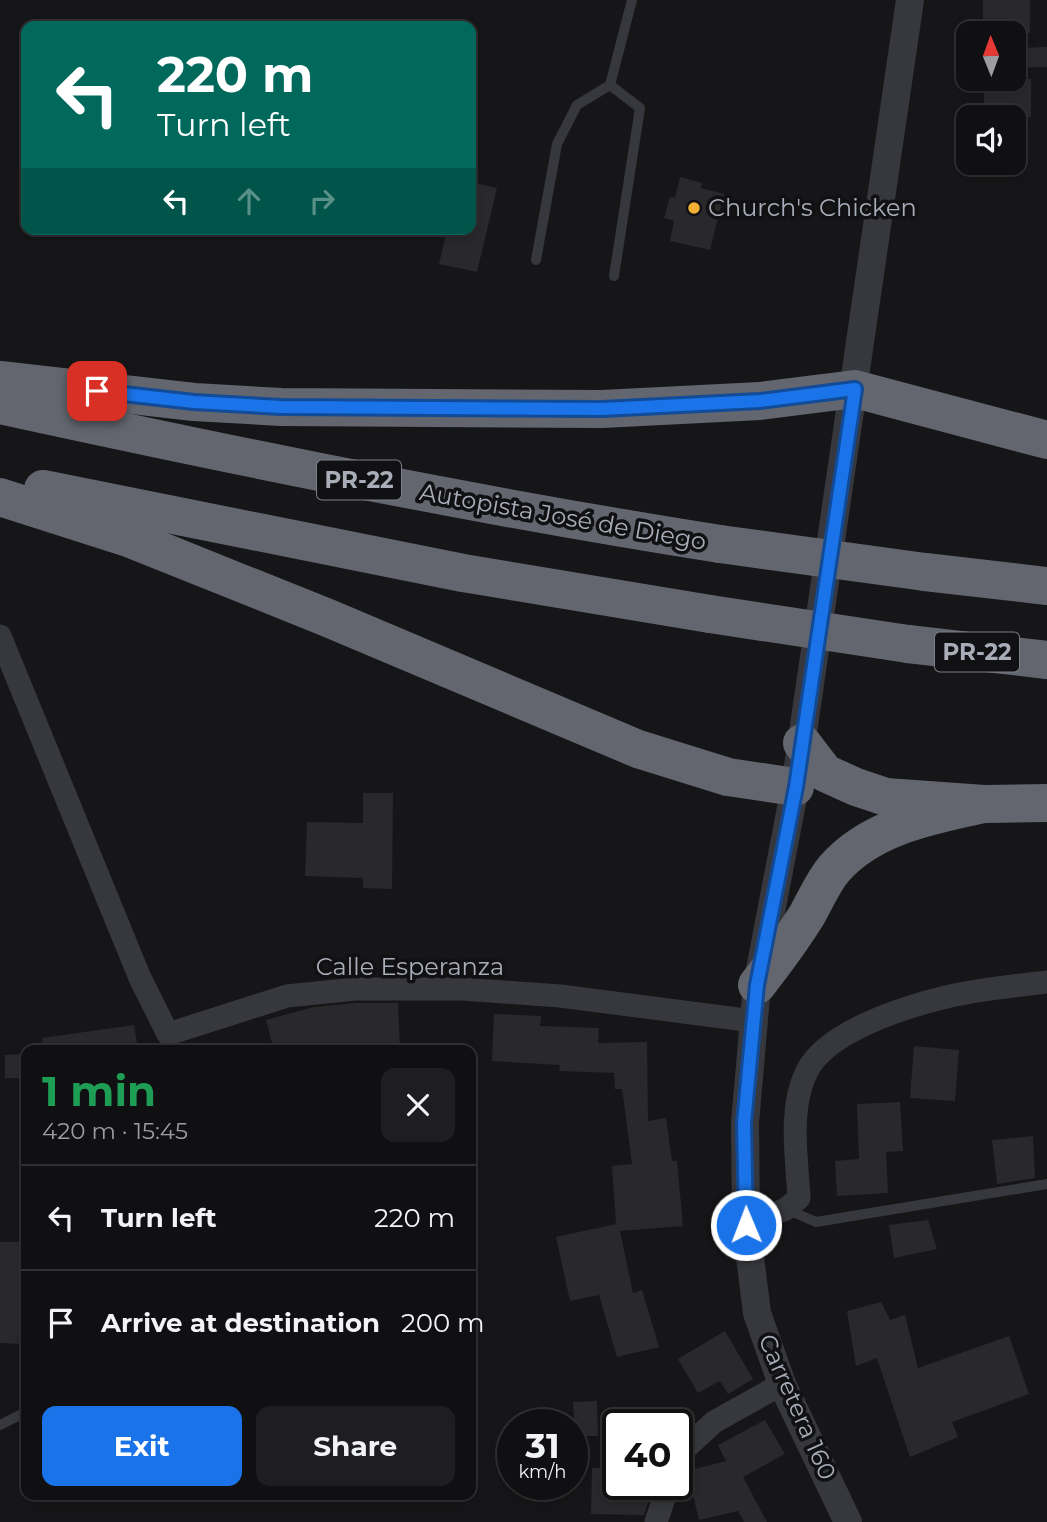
<!DOCTYPE html>
<meta charset="utf-8">
<style>
:root{--surface:#101012;--page:#1e1e20;--text:#f1f3f6;--muted:#9c9d9f;--line:#303032;--accent:#1a73e8}
body{margin:0;font-family:Montserrat,sans-serif;background:var(--page);color:var(--text);height:100vh;display:flex;flex-direction:column;font-size:26px;white-space:nowrap}
*{box-sizing:border-box;margin:0}
p{font-size:23px;color:var(--muted)}
.icon{flex:none;width:38px;height:38px;fill:none;stroke:currentColor;stroke-width:2;stroke-linecap:round;stroke-linejoin:round}
.map{position:relative;flex:1;overflow:hidden}
.details{position:absolute;left:21px;top:1045px;width:455px;height:455px;display:flex;flex-direction:column;background:var(--surface);border-radius:14px;box-shadow:0 4px 10px #0003,0 0 0 2px var(--line)}
.details>*{flex:none}
.guide{position:absolute;left:21px;top:21px;width:455px;height:214px;border-radius:14px;box-shadow:0 4px 10px #0003,0 0 0 2px var(--line);background:#00695c;color:#fff;overflow:hidden}
.needle{width:46px;rotate:359deg}
.tools{position:absolute;left:956px;top:21px;display:grid;gap:14px}
.tools a{display:grid;place-items:center;width:70px;height:70px;border-radius:14px;background:var(--surface);box-shadow:0 4px 10px #0003,0 0 0 2px var(--line);font-size:35px}
.speed{position:absolute;left:497px;top:1409px;display:flex;gap:14px;font-size:35px;font-weight:700;text-align:center}
.speed>*{display:grid;place-content:center;width:91px;height:91px;border-radius:50%;background:var(--surface);box-shadow:0 4px 10px #0003,0 0 0 2px var(--line);line-height:1}
.speed small{font-size:18px;font-weight:400}
.speed .limit{border:4px solid #111;border-radius:10px;background:#fff;color:#111}
.pin{position:absolute;display:grid;place-items:center;width:60px;height:60px;color:#fff;margin:-30px;border-radius:14px;box-shadow:0 4px 10px #0006}
.me{position:absolute;width:77px;margin:-38px;rotate:359deg;stroke-linejoin:round;filter:drop-shadow(0 0 5px #0008)}
.turn{display:flex;align-items:center;gap:24px;height:147px;padding:0 21px;font-size:32px}
.turn .icon{width:91px;height:91px;stroke-width:2.5}
.turn b{display:block;font-size:49px;line-height:60px}
.lanes{display:flex;align-items:center;height:66px;padding:0 21px;background:#0003;justify-content:center;gap:35px;direction:ltr}
.lanes .off{opacity:.35}
.round{display:grid;place-items:center;flex:none;width:74px;height:74px;border-radius:14px;background:var(--page)}
.summary{display:flex;align-items:center;justify-content:space-between;height:119px;padding:0 21px}
h1{font-size:42px;font-weight:700;line-height:52px;color:#1e9e55}
.action{display:flex;gap:14px;margin-top:auto;padding:14px 21px}
.action a{flex:1;height:80px;border-radius:14px;background:var(--accent);color:#fff;font-size:28px;font-weight:700;line-height:80px;text-align:center}
.action a+a{background:var(--page);color:var(--text)}
ul{padding:0;list-style:none}
li{display:flex;align-items:center;gap:21px;height:105px;padding:0 21px;border-top:2px solid var(--line)}
li div{flex:1}
li b{display:block;font-size:26px}
li em{font-style:normal}
.map>svg:first-child{display:block}
.building{fill:#29292c}
.lines{fill:none;stroke-linecap:round;stroke-linejoin:round}
.service{stroke:#37383d;stroke-width:10}
.minor{stroke:#37383d;stroke-width:23}
.tertiary{stroke:#37383d;stroke-width:28}
.motorway{stroke:#63666e;stroke-width:38}
.motorway-bridge{stroke:#63666e;stroke-width:38}
.route-casing{stroke:#114b97;stroke-width:18}
.route{stroke:#1a73e8;stroke-width:12}
.poi-dot{fill:#f2b134;stroke:#111113;stroke-width:2.5}
.labels{text-anchor:middle;stroke-width:7;stroke-linejoin:round;paint-order:stroke}
.shield{fill:#111113;stroke:#7b7e86;stroke-width:2}
.shield-label{font-size:23px;font-weight:bold;fill:#a8adb8}
.poi-label{font-size:24px;fill:#a8adb8;stroke:#111113;text-anchor:start}
.street-label{font-size:24px;fill:#a8adb8;stroke:#111113}
</style>
<div class="map">
<svg width="1047" height="1522" viewBox="0 0 1047 1522">
<rect width="100%" height="100%" fill="#161618"/>
<g class="building">
<rect x="983" y="0" width="47" height="33"/>
<polygon points="1047,47 1047,67 1013,68 1013,48"/>
<rect x="984" y="79" width="47" height="38"/>
<polygon points="680,177 702,183 701,188 724,194 710,250 670,241 674,221 664,218 670,197 675,198"/>
<polygon points="471,182 497,188 477,272 439,264 447,229 471,229"/>
<polygon points="363,793 393,793 392,889 363,888 363,878 305,876 307,822 363,823"/>
<polygon points="356,1003 398,1003 400,1050 274,1050 266,1020 314,1007"/>
<polygon points="494,1014 541,1016 540,1026 599,1028 598,1043 647,1042 648,1121 666,1118 672,1161 677,1161 683,1226 620,1231 633,1293 642,1290 659,1347 617,1357 599,1295 570,1301 556,1237 616,1224 612,1166 632,1164 622,1089 615,1089 614,1073 559,1071 560,1065 492,1061"/>
<polygon points="134,1025 138,1050 43,1050 42,1038"/>
<polygon points="914,1046 959,1050 955,1101 910,1098"/>
<polygon points="26,1054 26,1078 5,1078 5,1055"/>
<polygon points="900,1102 903,1151 886,1152 888,1193 837,1196 835,1161 859,1159 857,1104"/>
<polygon points="1033,1136 1035,1178 997,1184 992,1140"/>
<polygon points="928,1220 937,1249 894,1258 889,1225"/>
<polygon points="0,1242 26,1242 22,1344 0,1343"/>
<polygon points="881,1302 890,1320 905,1315 918,1368 1009,1336 1029,1394 952,1422 958,1437 910,1457 877,1358 856,1366 847,1311"/>
<polygon points="725,1331 753,1379 728,1394 720,1381 698,1393 678,1359"/>
<polygon points="597,1401 598,1436 575,1436 573,1402"/>
<polygon points="765,1420 785,1454 743,1477 767,1522 744,1522 738,1511 699,1520 687,1471 726,1461 718,1445"/>
<polygon points="592,1468 618,1468 618,1484 650,1484 650,1496 644,1515 591,1514"/>
</g>
<g class="lines">
<g class="service">
<polyline points="610,85 640,108 614,276"/>
<polyline points="536,260 557,144 577,105 610,85 632,0"/>
<polyline points="786,1209 816,1222 1047,1184"/>
<polyline points="0,1425 26,1412"/>
</g>
<g class="minor">
<polyline points="0,636 140,978 168,1034 287,996 355,989 462,989 560,996 753,1021"/>
<path d="M 746,1225 L 786,1209 L 799,1198 C 797,1158 788,1109 807,1071 C 827,1031 905,1007 946,997 C 979,989 1014,986 1047,982"/>
<polyline points="677,1460 679,1454 714,1422 782,1384"/>
<polyline points="656,1522 669,1484"/>
</g>
<polyline class="tertiary" points="848,1522 782,1384 757,1313 746,1225 745,1123 757,985 795,787 910,0"/>
<g class="motorway">
<polyline points="0,380 194,402 281,407 602,409 760,401 855,389 1047,440"/>
<path d="M 0,405 C 239,457 478,506 720,544"/>
<polyline points="43,489 463,573 710,614"/>
<polyline points="0,497 131,539 328,618 638,749 728,777 795,787"/>
<polyline points="925,572 1047,586"/>
<polyline points="908,644 1047,660"/>
<polyline points="802,743 825,773 856,787 886,797 984,804 1047,803"/>
<path d="M 757,985 C 775,962 792,939 807,915 C 816,899 823,882 834,869 C 871,826 933,815 984,804"/>
</g>
<g class="motorway-bridge">
<polyline points="720,544 925,572"/>
<polyline points="710,614 908,644"/>
</g>
</g>
<g class="lines">
<g class="route-casing">
<polyline id="route" points="97,391 194,402 281,407 602,409 760,401 855,389 796,787 757,985 744,1123 746,1225"/>
</g>
<use href="#route" class="route"/>
</g>
<circle class="poi-dot" cx="694" cy="208" r="7"/>
<g class="labels">
<g class="shield">
<rect x="317" y="460.5" width="84" height="39" rx="5"/>
<rect x="935" y="632.5" width="84" height="39" rx="5"/>
</g>
<g class="shield-label">
<text x="359" y="488">PR-22</text>
<text x="977" y="660">PR-22</text>
</g>
<g class="poi-label">
<text x="708" y="216">Church's Chicken</text>
</g>
<g class="street-label">
<text transform="translate(563 517) rotate(10)" y="8">Autopista José de Diego</text>
<text x="410" y="975">Calle Esperanza</text>
<text transform="translate(797 1407) rotate(66)" y="8">Carretera 160</text>
</g>
</g>
</svg>
<div class="tools">
<a><svg class="needle" viewBox="-14 -14 28 28"><path d="M0-13l5 13h-10z" fill="#e53935"/><path d="M0 13l5-13h-10z" fill="#9c9d9f"/></svg></a>
<a><svg class="icon" aria-label="sound" viewBox="0 0 24 24"><path d="M4 9h4l5-4v14l-5-4H4zM17 9q2 3 0 6"/></svg></a>
</div>
<div class="speed"><div>31<small>km/h</small></div><div class="limit">40</div></div>
<div class="pin" style="left:97px;top:391px;background:#d93025"><svg class="icon" aria-label="arrive" viewBox="0 0 24 24"><path d="M6 21V4h12l-3 4 3 4H6"/></svg></div>
<svg class="me" style="left:746px;top:1225px" viewBox="-20 -20 40 40"><circle r="17" fill="#1a73e8" stroke="#fff" stroke-width="3"/><path d="M0-11L8 9 0 5-8 9z" fill="#fff"/></svg>
<div class="guide">
<div class="turn"><svg class="icon" aria-label="left" viewBox="0 0 24 24"><path d="M17 20v-9H6M10 6l-5 5 5 5"/></svg><div><b>220 m</b>Turn left</div></div>
<div class="lanes"><svg class="icon" aria-label="left" viewBox="0 0 24 24"><path d="M17 20v-9H6M10 6l-5 5 5 5"/></svg><svg class="icon off" aria-label="ahead" viewBox="0 0 24 24"><path d="M12 20V5M6 11l6-6 6 6"/></svg><svg class="icon off" aria-label="right" viewBox="0 0 24 24"><path d="M7 20v-9h11M14 6l5 5-5 5"/></svg></div>
</div>
<section class="details">
<div class="summary"><div><h1>1 min</h1><p>420 m · 15:45</p></div><a class="round"><svg class="icon" aria-label="close" viewBox="0 0 24 24"><path d="M6 6l12 12M18 6L6 18"/></svg></a></div>
<ul>
<li><svg class="icon" aria-label="left" viewBox="0 0 24 24"><path d="M17 20v-9H6M10 6l-5 5 5 5"/></svg><div><b>Turn left</b></div><em>220 m</em></li>
<li><svg class="icon" aria-label="arrive" viewBox="0 0 24 24"><path d="M6 21V4h12l-3 4 3 4H6"/></svg><div><b>Arrive at destination</b></div><em>200 m</em></li>
</ul>
<div class="action"><a>Exit</a><a>Share</a></div>
</section>
</div>
